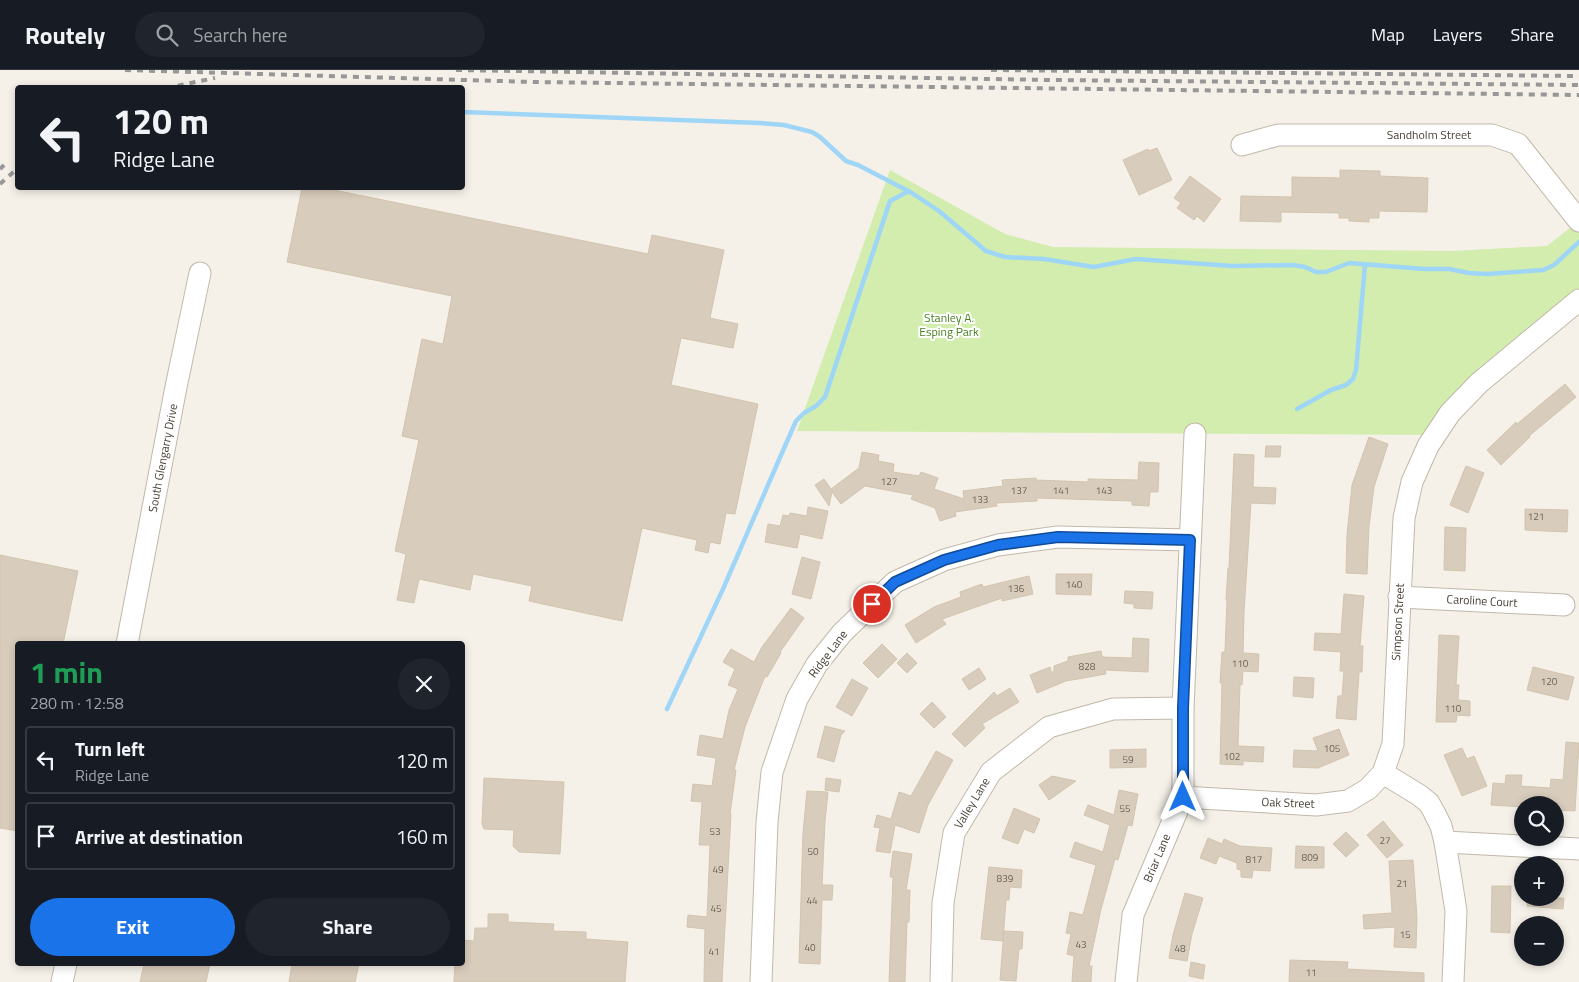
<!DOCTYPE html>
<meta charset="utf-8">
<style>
:root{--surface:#171b24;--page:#20242c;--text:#f1f3f6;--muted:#9ea1a6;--line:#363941;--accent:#1a73e8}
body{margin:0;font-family:"Titillium Web",sans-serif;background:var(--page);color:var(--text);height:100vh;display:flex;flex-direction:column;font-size:19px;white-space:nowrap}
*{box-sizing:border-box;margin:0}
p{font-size:16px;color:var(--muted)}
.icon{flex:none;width:28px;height:28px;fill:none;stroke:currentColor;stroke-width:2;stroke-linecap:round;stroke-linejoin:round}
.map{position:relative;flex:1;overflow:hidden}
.panel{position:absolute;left:15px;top:571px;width:450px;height:325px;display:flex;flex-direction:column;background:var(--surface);border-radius:5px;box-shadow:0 2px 8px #0003}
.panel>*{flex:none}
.banner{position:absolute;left:15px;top:15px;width:450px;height:105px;border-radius:5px;box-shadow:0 2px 8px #0003;background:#171b24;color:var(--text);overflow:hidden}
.tools{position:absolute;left:1514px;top:726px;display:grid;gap:10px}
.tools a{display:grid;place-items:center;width:50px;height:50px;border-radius:50%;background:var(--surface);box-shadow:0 2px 8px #0003;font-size:25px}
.pin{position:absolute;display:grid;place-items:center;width:42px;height:42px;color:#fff;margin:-21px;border:2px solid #fff;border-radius:50%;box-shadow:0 1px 5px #0007}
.me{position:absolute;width:55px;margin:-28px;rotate:0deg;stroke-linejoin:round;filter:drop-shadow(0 0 4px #0008)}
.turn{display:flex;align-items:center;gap:18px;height:105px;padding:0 15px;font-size:22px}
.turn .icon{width:65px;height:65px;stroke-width:2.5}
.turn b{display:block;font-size:35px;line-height:42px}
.round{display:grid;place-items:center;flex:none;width:52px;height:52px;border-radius:26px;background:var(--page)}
.summary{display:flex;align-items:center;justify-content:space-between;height:85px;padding:0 15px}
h1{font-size:30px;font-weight:700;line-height:38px;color:#1e9e55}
.primary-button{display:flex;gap:10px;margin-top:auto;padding:10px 15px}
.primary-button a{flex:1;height:58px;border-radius:30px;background:var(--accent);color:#fff;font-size:20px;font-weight:700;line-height:58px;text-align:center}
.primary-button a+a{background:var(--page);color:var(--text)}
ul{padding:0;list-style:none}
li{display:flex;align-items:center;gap:15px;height:68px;margin:0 10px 8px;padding:0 5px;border:2px solid var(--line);border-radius:5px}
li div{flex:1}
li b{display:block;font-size:19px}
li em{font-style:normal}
header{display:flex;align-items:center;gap:30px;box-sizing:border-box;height:70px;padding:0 25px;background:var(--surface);border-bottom:1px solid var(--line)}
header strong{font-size:24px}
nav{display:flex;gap:28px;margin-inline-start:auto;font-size:18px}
.search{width:350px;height:45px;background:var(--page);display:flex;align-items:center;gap:12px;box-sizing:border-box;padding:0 18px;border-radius:28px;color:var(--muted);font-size:19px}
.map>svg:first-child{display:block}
.green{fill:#d2edad}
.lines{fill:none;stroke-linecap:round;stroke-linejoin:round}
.stream{stroke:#9fd6f7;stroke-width:4.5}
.building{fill:#d8ccbc;stroke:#d3c4ae}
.minor-casing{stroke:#c2b8a9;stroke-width:23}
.minor{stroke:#fff;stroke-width:21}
.rail{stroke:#979797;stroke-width:4;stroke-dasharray:6 6;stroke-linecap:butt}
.route-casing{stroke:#114b97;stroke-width:12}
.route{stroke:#1a73e8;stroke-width:9}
.labels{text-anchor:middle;stroke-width:4;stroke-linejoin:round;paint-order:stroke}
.number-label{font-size:10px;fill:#6d6457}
.street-label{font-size:12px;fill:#494135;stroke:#fff}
.park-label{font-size:12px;fill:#4a8123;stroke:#fff}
</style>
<header>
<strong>Routely</strong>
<div class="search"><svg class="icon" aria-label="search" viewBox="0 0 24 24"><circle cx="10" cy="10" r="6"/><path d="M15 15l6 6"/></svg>Search here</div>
<nav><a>Map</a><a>Layers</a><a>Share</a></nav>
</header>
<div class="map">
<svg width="1579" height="912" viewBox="0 0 1579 912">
<rect width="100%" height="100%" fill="#f5f1e8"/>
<polygon class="green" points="890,100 1005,164 1053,177 1453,181 1547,176 1575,154 1579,159 1579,227 1428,365 797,361"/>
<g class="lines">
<g class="stream">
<polyline points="462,42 760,53 784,55 812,62 820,67 846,91 858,95 912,123 939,141 986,181 1005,187 1044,189 1094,197 1136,189 1232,196 1293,195 1305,197 1316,202 1326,202 1349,193 1424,199 1449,199 1469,203 1487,204 1543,200 1554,195 1579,172"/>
<polyline points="1297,339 1331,320 1346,315 1353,309 1356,300 1365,195"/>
<polyline points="667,639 723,519 778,392 796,351 804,343 816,336 825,327 890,131 909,121"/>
</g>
</g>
<g class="building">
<polygon points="1157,78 1172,110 1139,125 1123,90 1148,79 1149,81"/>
<polygon points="1340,100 1380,101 1380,106 1428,108 1427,142 1379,141 1379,148 1369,148 1369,152 1349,151 1349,148 1339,148 1339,143 1281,142 1281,152 1240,151 1241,126 1292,127 1292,107 1340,108"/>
<polygon points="1190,106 1221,129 1204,152 1197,146 1194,150 1177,138 1181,133 1174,128"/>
<polygon points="302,118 324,118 648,184 652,165 724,180 710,248 738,254 733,278 681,268 671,315 758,334 735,444 726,443 720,474 710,472 708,483 695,480 697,470 642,458 622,551 529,531 532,516 473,504 470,520 419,509 414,533 397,530 406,484 395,481 419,370 402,366 422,269 443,274 452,226 287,192"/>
<polygon points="1565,314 1576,327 1529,366 1530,367 1501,395 1487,380 1516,352 1517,354"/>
<polygon points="1369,367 1388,374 1374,417 1369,456 1367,504 1346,503 1347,465 1352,415"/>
<polygon points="1266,376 1281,376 1280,387 1265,387"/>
<polygon points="862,382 879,385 878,391 894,394 893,402 919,406 921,402 938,408 934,419 964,429 963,421 1003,416 1002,410 1036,408 1036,410 1088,412 1088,409 1138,410 1139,392 1159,393 1158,422 1150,422 1149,436 1132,435 1132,431 1037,428 1037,431 996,433 997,436 955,442 956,446 940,451 935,438 911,429 913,425 865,416 841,434 832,422 829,436 815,415 824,409 831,419 859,398"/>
<polygon points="1234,384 1254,385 1253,417 1276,418 1275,434 1251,433 1244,542 1243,583 1259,584 1258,602 1243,601 1242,615 1240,614 1238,676 1264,677 1263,692 1243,691 1243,695 1220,694 1222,613 1220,613 1222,582 1225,582 1227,530 1226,530 1228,498 1229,498"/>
<polygon points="1466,396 1484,403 1468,443 1450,435"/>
<polygon points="808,437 828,441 822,469 800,464 797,478 765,472 768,454 780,456 783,445 789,446 790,443 807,446"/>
<polygon points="1525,439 1568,440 1567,462 1525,460"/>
<polygon points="1445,457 1466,458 1465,501 1444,500"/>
<polygon points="0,485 78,501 63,574 18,574 18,761 0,758"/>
<polygon points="802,487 820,492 811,529 792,524"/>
<polygon points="1056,504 1092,504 1091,525 1056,524"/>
<polygon points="1029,506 1033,524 1002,531 1002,528 942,549 946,554 916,573 905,555 934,537 961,527 960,522 982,514 983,517"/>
<polygon points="1125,521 1153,522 1152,539 1134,538 1134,534 1124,533"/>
<polygon points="1344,524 1364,526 1360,576 1363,576 1362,602 1359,602 1356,650 1336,648 1338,626 1342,626 1344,601 1340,601 1341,582 1314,580 1315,563 1341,564"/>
<polygon points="791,538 804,548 780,582 781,583 767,607 765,606 745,657 734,700 736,700 730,744 731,744 722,912 704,912 705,859 687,857 688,845 707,847 708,825 710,775 699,775 702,732 691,731 693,714 712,716 716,688 697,685 700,665 723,669 729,640 738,619 728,615 735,599 723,592 731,579 754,592 762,577"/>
<polygon points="1439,565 1459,566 1456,615 1459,615 1458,630 1470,631 1470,646 1457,645 1456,652 1436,652"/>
<polygon points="1133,568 1149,569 1148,602 1105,600 1106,604 1066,611 1037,623 1030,605 1050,597 1051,602 1054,602 1054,596 1068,591 1068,587 1101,581 1102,587 1132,588"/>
<polygon points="882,574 897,589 878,608 863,593"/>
<polygon points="907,583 917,593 907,603 897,593"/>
<polygon points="1533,597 1574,607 1568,630 1527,620"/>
<polygon points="979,598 986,609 969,620 962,609"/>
<polygon points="1294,607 1314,608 1313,628 1293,626"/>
<polygon points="852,609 868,618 852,646 836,637"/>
<polygon points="1010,618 1019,632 982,654 985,658 965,677 952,664 994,622 997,626"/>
<polygon points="932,632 946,647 934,658 920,644"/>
<polygon points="825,656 845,661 841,665 834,692 817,687"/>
<polygon points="1339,659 1349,685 1318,698 1293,697 1294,680 1318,681 1313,668"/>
<polygon points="1566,672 1579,673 1575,741 1555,740 1555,735 1522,735 1522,737 1491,735 1493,713 1505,714 1506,705 1522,705 1521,716 1550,718 1551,709 1563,710"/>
<polygon points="1462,678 1467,689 1474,686 1487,716 1462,726 1444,685"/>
<polygon points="1146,679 1146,697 1110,698 1110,680"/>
<polygon points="936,681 953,690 928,735 919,763 895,755 890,783 876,781 880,758 874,757 877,745 891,749 899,722 911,726"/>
<polygon points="1052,706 1076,711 1049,730 1039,715"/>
<polygon points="484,708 564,712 560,784 519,782 513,776 514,760 484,759 482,754"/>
<polygon points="826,708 841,710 839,722 825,720"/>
<polygon points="1119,720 1138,724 1132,756 1128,755 1118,790 1115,789 1101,839 1089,896 1092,896 1091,912 1072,912 1074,886 1067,884 1071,864 1066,863 1070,842 1083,845 1096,795 1070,787 1075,772 1103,782 1110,755 1084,745 1088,735 1114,745"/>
<polygon points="807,721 828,722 825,751 822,815 833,815 832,830 822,830 820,894 799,893 803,763"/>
<polygon points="1014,738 1040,749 1034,763 1024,759 1018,774 1002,768"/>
<polygon points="1383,751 1403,775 1387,788 1367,765"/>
<polygon points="1346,762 1359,775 1346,787 1333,774"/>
<polygon points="1208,768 1222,774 1224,769 1240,776 1272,778 1270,801 1253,800 1252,808 1241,807 1241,800 1237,799 1237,793 1219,786 1216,794 1200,788"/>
<polygon points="1296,776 1324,777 1324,798 1295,798"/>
<polygon points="893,781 912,784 906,820 910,820 909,852 907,852 905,912 889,912 893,807 890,807"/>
<polygon points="1413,790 1417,848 1416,878 1394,877 1395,857 1364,859 1363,845 1392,843 1389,791"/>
<polygon points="989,797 1022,800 1021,818 1010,817 1009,830 1006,830 1003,871 981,869"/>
<polygon points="1492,816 1511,816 1510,863 1491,862"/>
<polygon points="1185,823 1203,828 1192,864 1187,891 1169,888 1173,865"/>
<polygon points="1527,828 1564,828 1563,839 1527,836"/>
<polygon points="488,844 508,844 508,852 554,854 553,861 586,862 586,869 628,872 625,912 454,912 455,894 462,894 462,870 474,871 475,858 488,858"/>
<polygon points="1004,861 1023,862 1022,879 1019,879 1016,911 1000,910"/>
<polygon points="1290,890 1348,892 1347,899 1424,903 1424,912 1289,912"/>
<polygon points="1191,892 1205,895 1203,909 1189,906"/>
<polygon points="144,894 210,894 206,912 140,912"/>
<polygon points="292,894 359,894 355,912 289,912"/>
</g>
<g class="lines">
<g class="minor-casing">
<g id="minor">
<polyline points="1242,75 1278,65 1492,65 1518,74 1579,151"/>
<polyline points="1399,527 1564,535"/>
<polyline points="127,574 176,317 200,203"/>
<polyline points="1383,703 1419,725 1429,733 1434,742 1441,756 1445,772 1456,841 1453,912"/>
<polyline points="1183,727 1316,735 1348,731 1368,719 1383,703 1393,674 1404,448 1412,412 1428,376 1450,343 1479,313 1579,230"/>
<polyline points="1445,772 1579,779"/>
<polyline points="62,912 66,894"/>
<polyline points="761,912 767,752 772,702 797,629 817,594 842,563 895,512 944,490 998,475 1058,467 1190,470"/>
<polyline points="941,912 943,833 954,763 991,702 1049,657 1113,639 1183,638"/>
<polyline points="1126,912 1133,845 1183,727 1183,638 1195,364"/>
</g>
</g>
<use href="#minor" class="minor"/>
<g class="rail">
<polyline points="125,0 533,12 1579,25"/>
<polyline points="456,0 1049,10 1579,15"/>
<polyline points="991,0 1579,6"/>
<polyline points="166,18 215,8"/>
<polyline points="0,99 4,95"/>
<polyline points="0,114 18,98"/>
</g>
</g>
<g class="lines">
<g class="route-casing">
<polyline id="route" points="872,534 895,512 944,490 998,475 1058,467 1190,470 1183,638 1183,727"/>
</g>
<use href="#route" class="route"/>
</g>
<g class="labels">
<g class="number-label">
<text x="889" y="415">127</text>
<text x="1019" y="424">137</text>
<text x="1061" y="424">141</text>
<text x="1104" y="424">143</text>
<text x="980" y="433">133</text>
<text x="1536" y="450">121</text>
<text x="1074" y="518">140</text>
<text x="1016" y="522">136</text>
<text x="1240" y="597">110</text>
<text x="1087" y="600">828</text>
<text x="1549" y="615">120</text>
<text x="1453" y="642">110</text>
<text x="1332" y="682">105</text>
<text x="1232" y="690">102</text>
<text x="1128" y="693">59</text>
<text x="1125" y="742">55</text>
<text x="715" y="765">53</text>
<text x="1385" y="774">27</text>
<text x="813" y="785">50</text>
<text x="1310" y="791">809</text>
<text x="1254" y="793">817</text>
<text x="718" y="803">49</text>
<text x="1005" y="812">839</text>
<text x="1402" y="817">21</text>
<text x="812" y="834">44</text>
<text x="716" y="842">45</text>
<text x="1405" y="868">15</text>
<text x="1081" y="878">43</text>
<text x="810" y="881">40</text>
<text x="1180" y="882">48</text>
<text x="714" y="885">41</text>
<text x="1311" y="906">11</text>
</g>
<g class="street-label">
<text x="1429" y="69">Sandholm Street</text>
<text transform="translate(163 388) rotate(-79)" y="4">South Glengarry Drive</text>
<text transform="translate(1482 531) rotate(3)" y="4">Caroline Court</text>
<text transform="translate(1398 552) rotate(-87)" y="4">Simpson Street</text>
<text transform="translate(828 584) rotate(-53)" y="4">Ridge Lane</text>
<text transform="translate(972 733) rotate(-59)" y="4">Valley Lane</text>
<text transform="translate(1288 733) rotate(2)" y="4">Oak Street</text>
<text transform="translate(1157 788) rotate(-67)" y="4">Briar Lane</text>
</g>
<g class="park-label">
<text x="949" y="252">Stanley A.<tspan x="949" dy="14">Esping Park</tspan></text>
</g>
</g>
</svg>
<div class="tools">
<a><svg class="icon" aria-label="search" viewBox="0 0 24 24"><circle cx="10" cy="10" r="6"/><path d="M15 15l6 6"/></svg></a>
<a>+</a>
<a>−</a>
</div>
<div class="pin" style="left:872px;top:534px;background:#d93025"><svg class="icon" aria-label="arrive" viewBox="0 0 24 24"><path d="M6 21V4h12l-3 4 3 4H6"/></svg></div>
<svg class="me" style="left:1183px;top:727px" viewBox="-20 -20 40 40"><path d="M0-17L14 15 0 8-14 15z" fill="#1a73e8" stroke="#fff" stroke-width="4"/></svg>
<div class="banner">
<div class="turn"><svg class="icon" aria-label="left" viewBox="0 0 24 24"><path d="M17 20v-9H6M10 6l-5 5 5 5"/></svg><div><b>120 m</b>Ridge Lane</div></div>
</div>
<section class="panel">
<div class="summary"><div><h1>1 min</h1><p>280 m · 12:58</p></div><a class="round"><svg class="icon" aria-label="close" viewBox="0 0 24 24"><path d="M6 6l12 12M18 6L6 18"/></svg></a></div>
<ul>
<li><svg class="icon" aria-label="left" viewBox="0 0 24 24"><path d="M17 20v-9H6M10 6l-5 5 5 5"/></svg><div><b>Turn left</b><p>Ridge Lane</p></div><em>120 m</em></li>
<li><svg class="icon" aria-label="arrive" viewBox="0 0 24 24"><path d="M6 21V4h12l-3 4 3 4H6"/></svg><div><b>Arrive at destination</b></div><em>160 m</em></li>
</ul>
<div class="primary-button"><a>Exit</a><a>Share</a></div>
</section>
</div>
